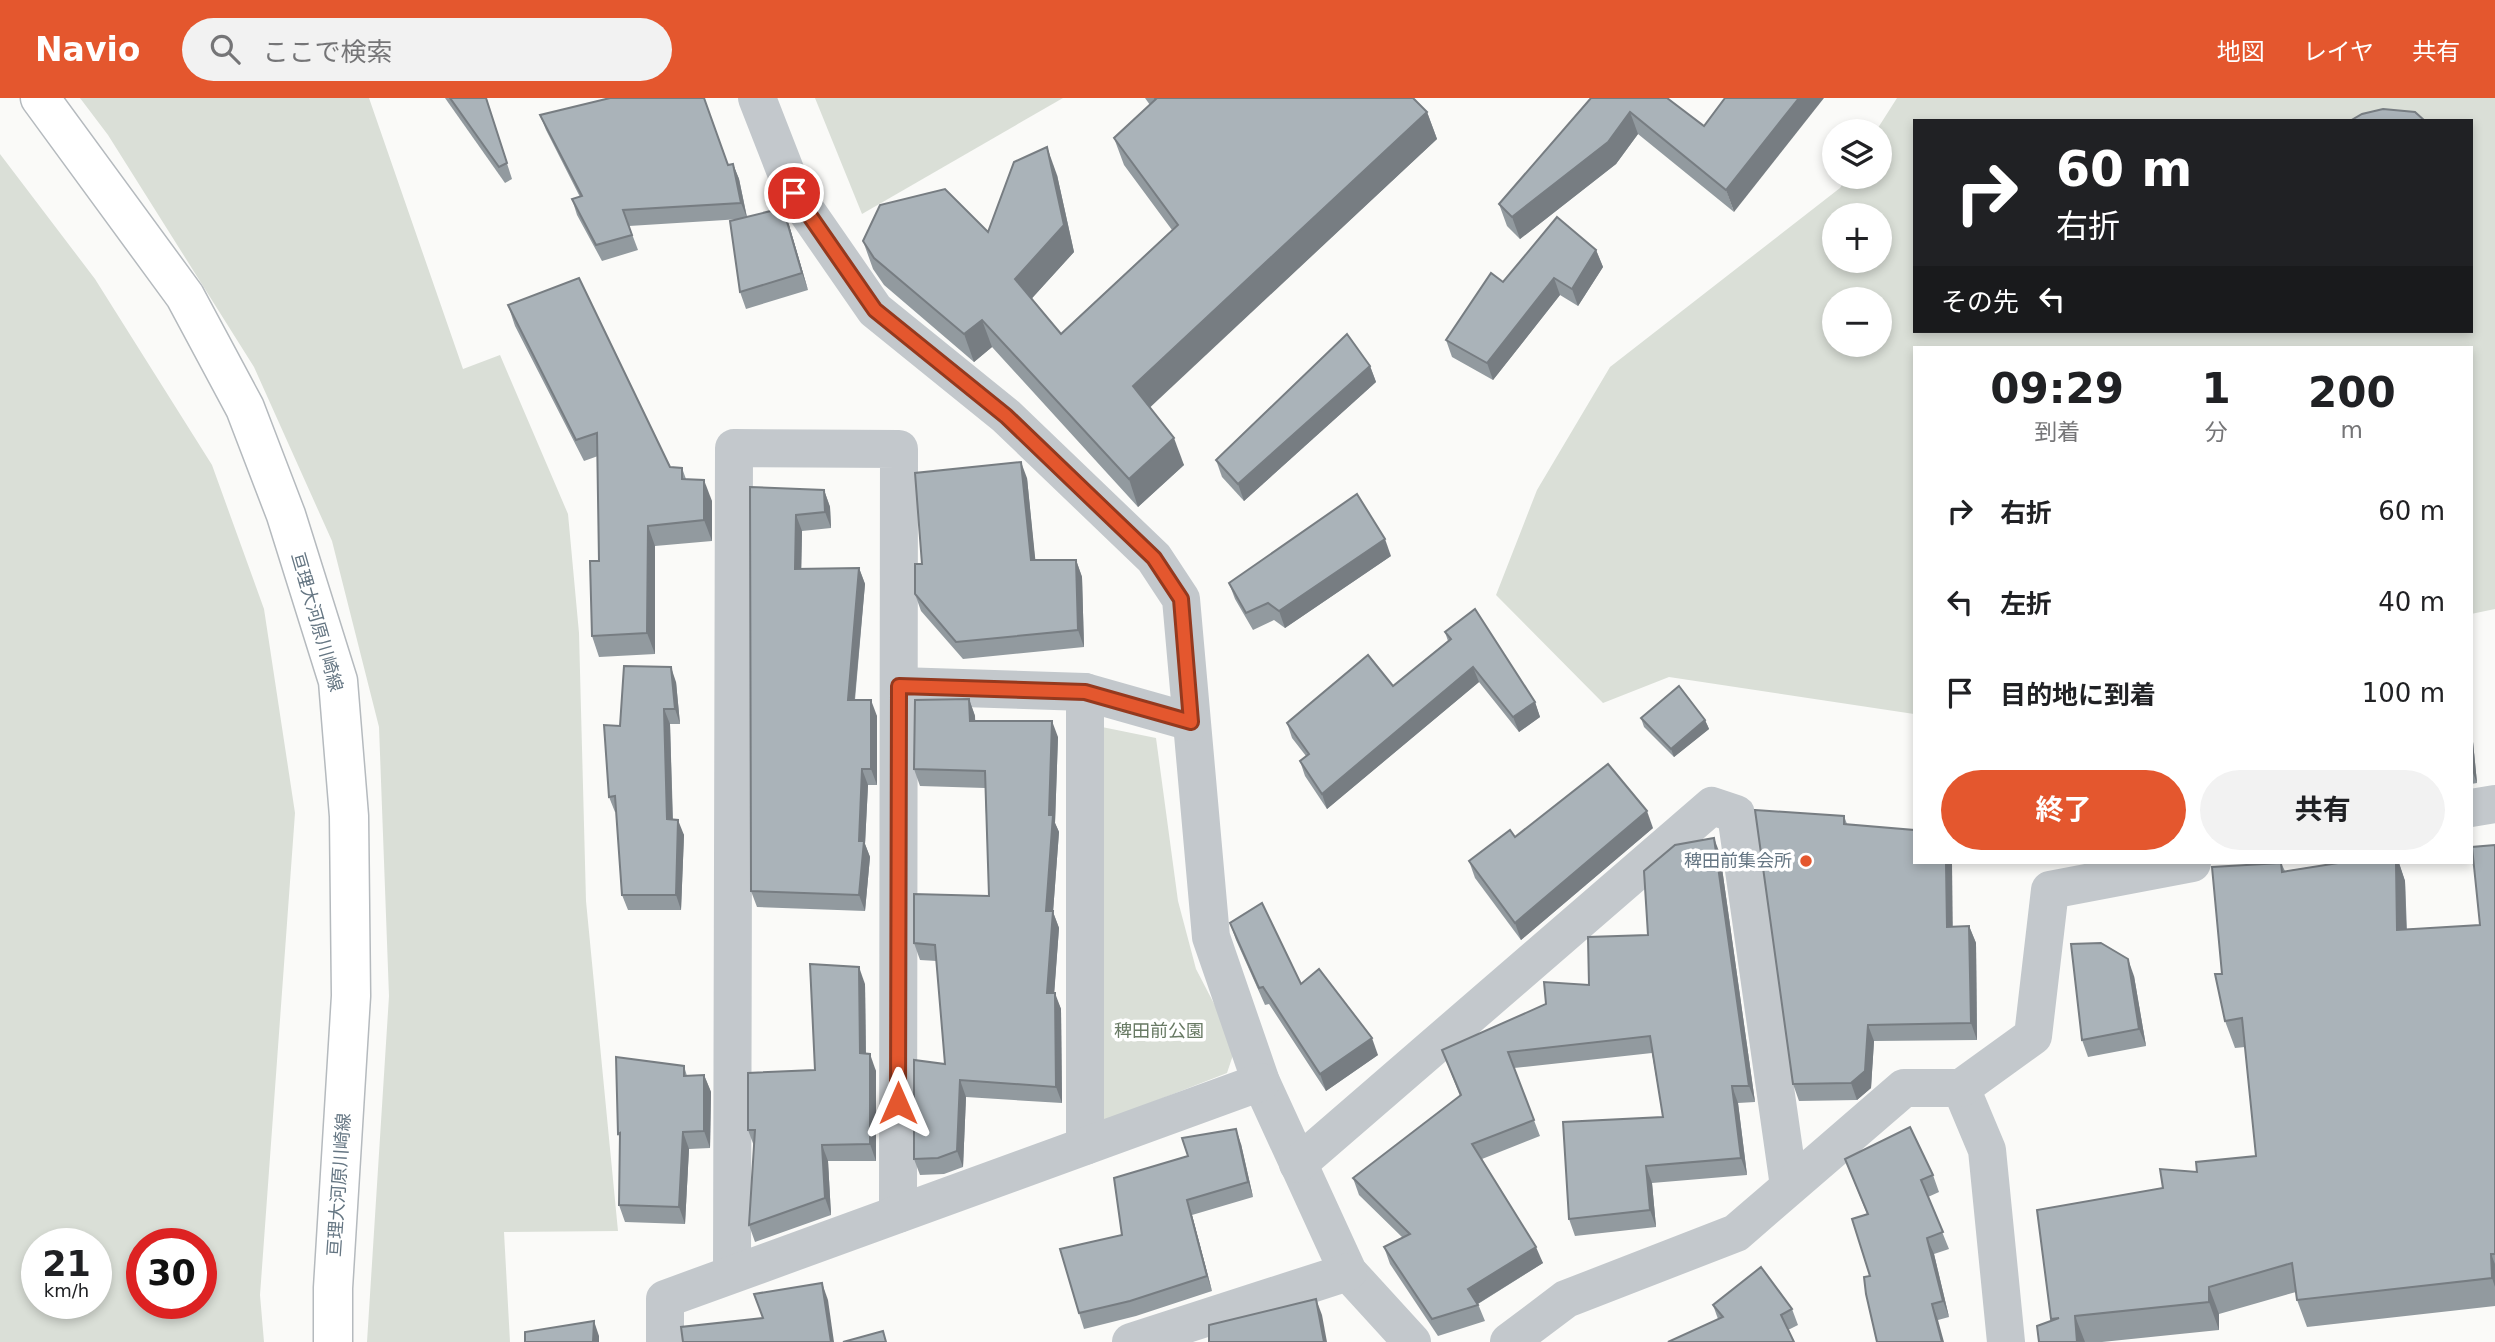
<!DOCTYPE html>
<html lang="ja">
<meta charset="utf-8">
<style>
:root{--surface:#fff;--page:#f2f2f2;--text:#202124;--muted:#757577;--accent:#e4572e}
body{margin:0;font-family:"DejaVu Sans","Noto Sans JP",sans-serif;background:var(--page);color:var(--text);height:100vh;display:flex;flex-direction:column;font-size:26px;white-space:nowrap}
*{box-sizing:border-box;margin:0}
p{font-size:23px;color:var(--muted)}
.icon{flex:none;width:38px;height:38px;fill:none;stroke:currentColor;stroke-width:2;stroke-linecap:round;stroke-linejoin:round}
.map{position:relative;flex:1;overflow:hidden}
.panel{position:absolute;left:1913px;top:248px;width:560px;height:518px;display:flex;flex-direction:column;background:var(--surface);border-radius:0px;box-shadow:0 4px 10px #0003}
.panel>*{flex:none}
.top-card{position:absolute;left:1913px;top:21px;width:560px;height:214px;border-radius:0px;box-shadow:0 4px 10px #0003;background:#202124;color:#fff;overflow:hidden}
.fabs{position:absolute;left:1822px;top:21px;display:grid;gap:14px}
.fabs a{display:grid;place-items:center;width:70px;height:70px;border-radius:50%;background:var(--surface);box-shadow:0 4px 10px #0003;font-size:35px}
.speed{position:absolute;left:21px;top:1130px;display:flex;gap:14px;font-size:35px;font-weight:700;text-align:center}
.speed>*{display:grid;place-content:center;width:91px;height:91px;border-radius:50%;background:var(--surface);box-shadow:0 4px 10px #0003;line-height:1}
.speed small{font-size:18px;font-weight:400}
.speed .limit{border:10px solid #d22;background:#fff;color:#111}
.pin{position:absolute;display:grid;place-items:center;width:60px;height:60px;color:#fff;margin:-30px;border:4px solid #fff;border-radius:50%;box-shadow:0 2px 7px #0007}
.me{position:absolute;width:77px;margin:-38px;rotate:0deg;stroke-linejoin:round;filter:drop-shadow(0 0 5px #0008)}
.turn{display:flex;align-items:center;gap:24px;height:147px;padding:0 28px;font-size:32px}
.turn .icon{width:91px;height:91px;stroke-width:2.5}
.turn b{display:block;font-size:49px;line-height:60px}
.then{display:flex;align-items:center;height:66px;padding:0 28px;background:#0003;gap:14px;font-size:26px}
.eta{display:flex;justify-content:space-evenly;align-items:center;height:119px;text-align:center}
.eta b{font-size:42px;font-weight:700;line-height:49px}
.action{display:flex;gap:14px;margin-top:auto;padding:14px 28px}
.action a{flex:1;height:80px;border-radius:42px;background:var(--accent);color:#fff;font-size:28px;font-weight:700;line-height:80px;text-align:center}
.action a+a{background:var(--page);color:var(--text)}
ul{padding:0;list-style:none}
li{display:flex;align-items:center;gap:21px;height:91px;padding:0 28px}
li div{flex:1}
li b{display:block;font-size:26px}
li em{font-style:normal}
header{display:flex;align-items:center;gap:42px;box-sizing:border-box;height:98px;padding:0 35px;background:var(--accent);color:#fff}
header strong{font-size:33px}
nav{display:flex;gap:38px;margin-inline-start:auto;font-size:24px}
.search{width:490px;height:63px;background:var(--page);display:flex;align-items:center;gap:18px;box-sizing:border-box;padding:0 24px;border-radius:38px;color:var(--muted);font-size:26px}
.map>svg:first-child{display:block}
.green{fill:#dadfd7;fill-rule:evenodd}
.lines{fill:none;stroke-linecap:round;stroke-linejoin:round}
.primary-casing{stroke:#b5babe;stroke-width:41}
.street{stroke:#c3c8cc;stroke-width:38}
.primary{stroke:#fff;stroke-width:38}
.wall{fill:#929a9f}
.shaded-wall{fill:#777d82}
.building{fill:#aab3b9;stroke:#777d82;stroke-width:2}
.route-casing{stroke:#94391e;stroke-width:18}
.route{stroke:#e4572e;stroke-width:12}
.poi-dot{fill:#e4572e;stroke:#fff;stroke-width:2.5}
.labels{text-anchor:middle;stroke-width:7;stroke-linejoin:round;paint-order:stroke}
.street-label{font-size:18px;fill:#657683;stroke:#fff}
.poi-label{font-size:18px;fill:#657683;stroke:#fff;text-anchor:end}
.park-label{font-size:18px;fill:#687a64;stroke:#fff}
</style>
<header>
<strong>Navio</strong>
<div class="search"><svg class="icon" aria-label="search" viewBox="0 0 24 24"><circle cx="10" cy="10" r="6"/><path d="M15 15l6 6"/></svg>ここで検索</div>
<nav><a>地図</a><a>レイヤ</a><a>共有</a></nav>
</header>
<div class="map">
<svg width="2495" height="1244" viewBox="0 0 2495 1244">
<rect width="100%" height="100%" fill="#fafaf8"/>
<g class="green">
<polygon points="80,0 369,0 463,271 500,257 568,416 579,535 586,803 618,1133 504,1134 510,1244 367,1244 389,898 379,629 332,443 254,269 108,37"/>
<polygon points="815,0 1063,0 862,116"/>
<path d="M 1897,0 L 2495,0 L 2495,511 L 2471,516 L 2471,250 L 1914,250 L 1914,616 L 1669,579 L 1603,605 L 1496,497 L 1537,392 L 1610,269 L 1840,90 L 1847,79 L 1880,79 L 1880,33 L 1876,33 ZM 1914,23 L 2471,23 L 2471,233 L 1914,233 ZM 1834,117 L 1880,117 L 1880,163 L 1834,163 ZM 1834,201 L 1880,201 L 1880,247 L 1834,247 Z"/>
<path d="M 0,56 L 95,181 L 212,367 L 264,511 L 295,715 L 260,1197 L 264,1244 L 0,1244 ZM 96,1146 L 96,1206 L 37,1206 L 37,1146 ZM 201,1146 L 201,1206 L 142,1206 L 142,1146 Z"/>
<polygon points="1097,628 1156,640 1178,803 1196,871 1236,948 1227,975 1099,1025"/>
</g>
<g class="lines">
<g class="primary-casing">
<polyline id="primary" points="40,0 185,198 245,310 286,417 338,583 349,718 351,898 333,1190 333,1244"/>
</g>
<g class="street">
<polyline points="757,0 794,95 875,212 1006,318 1154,460 1181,501 1211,839 1261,984 1348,1174 1412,1244"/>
<polyline points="899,588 1085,594 1191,624"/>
<polyline points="1085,594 1085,1048"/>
<polyline points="2471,710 2495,706"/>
<polyline points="1961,990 1987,1052 2006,1244"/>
<polyline points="1298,1066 1712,708 1736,716 1789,1088"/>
<polyline points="732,1176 734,350 899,351 898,1116"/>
<polyline points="665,1244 665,1201 1261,984"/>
<polyline points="1131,1244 1348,1174"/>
<polyline points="1509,1244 1566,1201 1736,1135 1904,990 1961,990 2033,938 2050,792 2192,765"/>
</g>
<use href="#primary" class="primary"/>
</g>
<g class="wall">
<polygon points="445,0 486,0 512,81 505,85"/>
<polygon points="1145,0 1413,0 1427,14 1437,41 1149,309 1184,367 1138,409 992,249 974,264 884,187 873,171 863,143 988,134 1057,77 1074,154 1032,200 1061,236 1172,132 1124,67 1114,40 1150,7"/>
<polygon points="1591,0 1704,28 1734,114 1638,36 1616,66 1520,141 1507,128 1499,106"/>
<polygon points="540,17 728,67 733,66 739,81 747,119 789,127 808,192 746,211 740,194 741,121 629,128 638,152 602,163 577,117 572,101 580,99 546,32"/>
<polygon points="1596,152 1603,169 1578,208 1560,197 1493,282 1452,259 1446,242 1503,184"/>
<polygon points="508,207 670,369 682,370 686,381 712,403 712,443 655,448 655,556 599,559 592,538 599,463 598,358 584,363 515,228"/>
<polygon points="1370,268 1376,284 1244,403 1222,379 1216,362"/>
<polygon points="1027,380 1035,462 1076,462 1082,479 1084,549 963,561 921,513 915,496"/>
<polygon points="750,389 824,392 830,409 831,430 802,433 801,471 859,470 865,486 855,602 877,618 877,687 868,687 865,746 870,759 865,813 757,809 751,793"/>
<polygon points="1391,458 1285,530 1274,522 1253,532 1235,501 1229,485"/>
<polygon points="1445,534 1535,604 1540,619 1519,634 1479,584 1327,711 1305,678 1300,663 1306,658 1292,640 1287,625 1393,588 1448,543"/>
<polygon points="676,584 680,626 670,626 673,721 684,737 681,812 628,812 622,797 616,714 615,714 609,699"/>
<polygon points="969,601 975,618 975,623 1058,639 1055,725 1059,734 1053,814 1059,830 1054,895 1061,911 1062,1005 966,999 963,1069 944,1076 920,1077 914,1061 945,966 937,863 920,862 914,845 989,798 985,690 920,688 914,671"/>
<polygon points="1641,620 1705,622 1709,631 1674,659 1644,629"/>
<polygon points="2471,623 2477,685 2471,686"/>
<polygon points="1844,718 1847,726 1953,829 1969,828 1976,845 1977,942 1874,943 1871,990 1857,1002 1799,1003 1793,986"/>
<polygon points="1653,730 1521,842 1475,780 1469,763 1515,739"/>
<polygon points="2495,747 2495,1208 2307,1229 2297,1202 2296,1194 2219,1216 2219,1232 2102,1244 2039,1244 2051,1223 2051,1221 2163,1090 2197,1074 2256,1058 2245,949 2235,950 2225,923 2222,876 2281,765 2285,773 2338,765 2399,765 2405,783 2407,831 2480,827"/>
<polygon points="1720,756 1755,1004 1738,1005 1747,1077 1652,1085 1656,1129 1575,1138 1569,1121 1663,1019 1652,955 1514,970 1540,1038 1482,1061 1543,1165 1478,1206 1485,1223 1438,1238 1390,1166 1384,1149 1403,1140 1359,1097 1353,1080 1460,998 1442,952 1589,887 1648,837"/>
<polygon points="1230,825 1301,886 1378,957 1326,993 1269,906 1265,907 1236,842"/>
<polygon points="2134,878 2146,948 2088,959 2082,942"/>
<polygon points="865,886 866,956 876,973 876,1063 828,1063 831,1117 755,1144 749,1127 754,1048 748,1032 815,972"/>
<polygon points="684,968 687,978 704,977 711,994 710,1050 689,1051 685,1126 625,1124 619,1107 620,1041 618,1036"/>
<polygon points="1241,1046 1253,1099 1192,1117 1212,1193 1136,1218 1084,1231 1079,1215 1122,1137"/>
<polygon points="1845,1061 1933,1077 1939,1094 1928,1099 1949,1151 1934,1156 1949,1219 1938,1222 1870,1178 1867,1116"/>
<polygon points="1713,1207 1792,1211 1798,1227 1788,1232 1718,1221"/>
</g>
<g class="shaded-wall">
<polygon points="1799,0 1824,0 1734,114 1726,92"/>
<polygon points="1427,14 1437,41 1143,316 1133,288"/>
<polygon points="1630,14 1638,36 1616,66 1520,141 1512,119"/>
<polygon points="1047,49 1057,77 1074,154 1025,208 1015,181"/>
<polygon points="733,66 739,81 747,120 741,105"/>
<polygon points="783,110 789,127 808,192 802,175"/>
<polygon points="1596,152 1603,169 1578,208 1572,191"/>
<polygon points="1554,180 1560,197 1493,282 1487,265"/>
<polygon points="982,222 992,249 974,264 964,236"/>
<polygon points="1370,268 1376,284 1244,403 1238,386"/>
<polygon points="1174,340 1184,367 1138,409 1129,381"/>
<polygon points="1021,364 1027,380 1037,478 1031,462"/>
<polygon points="704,382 712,403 712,443 704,422"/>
<polygon points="824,392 830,409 831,430 825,414"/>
<polygon points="796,417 802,433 801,487 795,471"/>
<polygon points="648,428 655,448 655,556 647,535"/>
<polygon points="1385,441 1391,458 1285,530 1279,513"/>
<polygon points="1076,462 1082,479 1084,549 1078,532"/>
<polygon points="859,470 865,486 853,618 848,602"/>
<polygon points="671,569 676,584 680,626 675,611"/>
<polygon points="1473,569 1479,584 1327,711 1322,696"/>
<polygon points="969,601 975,618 976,640 970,623"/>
<polygon points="871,602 877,618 877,687 871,671"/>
<polygon points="1535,604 1540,619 1519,634 1513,619"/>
<polygon points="664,611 670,626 673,736 667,721"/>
<polygon points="1705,622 1709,631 1674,659 1671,651"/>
<polygon points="1052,623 1058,639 1055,725 1059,734 1053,814 1059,830 1053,912 1047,895 1046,813"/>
<polygon points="2471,623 2477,685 2471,670"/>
<polygon points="862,671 868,687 865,746 870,759 865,813 859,797 859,743"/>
<polygon points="1647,713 1653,730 1521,842 1515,825"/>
<polygon points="678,722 684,737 681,812 676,797"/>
<polygon points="1714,740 1720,756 1755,1004 1749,988"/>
<polygon points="1946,765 1952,765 1953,846 1947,829"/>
<polygon points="2396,765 2399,765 2405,783 2407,859 2397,832"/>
<polygon points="1969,828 1976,845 1977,942 1971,925"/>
<polygon points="2128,861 2134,878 2146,948 2139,931"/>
<polygon points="859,869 865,886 866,972 860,955"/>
<polygon points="1055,895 1061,911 1062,1005 1056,989"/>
<polygon points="1868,927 1874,943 1871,990 1857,1002 1851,985"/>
<polygon points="1372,940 1378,957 1326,993 1320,976"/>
<polygon points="870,956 876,973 876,1063 870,1046"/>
<polygon points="704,977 711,994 710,1050 704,1033"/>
<polygon points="960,982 966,999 963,1069 957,1053"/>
<polygon points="1732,988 1738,1005 1747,1077 1741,1060"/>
<polygon points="1236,1031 1241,1046 1253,1099 1248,1084"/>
<polygon points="683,1034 689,1051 685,1126 679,1109"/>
<polygon points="822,1047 828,1063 831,1117 825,1100"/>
<polygon points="1646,1068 1652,1085 1656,1129 1650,1112"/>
<polygon points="1187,1102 1192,1117 1212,1193 1207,1178"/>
<polygon points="1927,1140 1934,1156 1949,1219 1943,1203"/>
<polygon points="1536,1149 1543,1165 1474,1208 1468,1191"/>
<polygon points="2491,1156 2495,1166 2495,1189 2492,1180"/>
<polygon points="822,1185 828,1202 834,1244 831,1244"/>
<polygon points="2209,1189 2219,1216 2219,1232 2209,1204"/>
<polygon points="1316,1201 1322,1217 1327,1244 1324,1244"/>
<polygon points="1932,1206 1938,1222 1944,1244 1942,1244"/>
<polygon points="2075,1218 2085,1244 2077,1244"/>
<polygon points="594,1223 599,1238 599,1244 593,1244"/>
</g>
<g class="building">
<polygon points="450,0 486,0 507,65 499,69"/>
<polygon points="610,0 704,0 728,67 733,66 741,105 623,112 632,137 596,147 572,101 582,98 540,17"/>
<polygon points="1155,0 1413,0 1427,14 1133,288 1174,340 1129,381 982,222 964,236 874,160 863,143 880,107 945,91 988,134 1014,64 1047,49 1064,127 1015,181 1061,236 1178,127 1114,40 1156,1"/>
<polygon points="1591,0 1667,0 1704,28 1725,0 1799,0 1726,92 1630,14 1608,44 1512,119 1499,106"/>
<polygon points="2383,11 2415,14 2425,23 2350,23 2362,16"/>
<polygon points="783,110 802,175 740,194 730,123"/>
<polygon points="1557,119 1596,152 1572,191 1554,180 1487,265 1446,242 1491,175 1503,184"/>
<polygon points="579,180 670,369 682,370 682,381 704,382 704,422 648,428 647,535 592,538 590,463 599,463 597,335 576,342 508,207"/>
<polygon points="1347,236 1370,268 1238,386 1216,362"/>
<polygon points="1021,364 1031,462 1076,462 1078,532 956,544 915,496 915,466 922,466 915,375"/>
<polygon points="750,389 824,392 825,414 796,417 795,471 859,470 848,602 871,602 871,671 862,671 859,743 864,743 859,797 751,793"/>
<polygon points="1357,396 1385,441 1279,513 1268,505 1246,515 1229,485"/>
<polygon points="1475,511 1535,604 1513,619 1473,569 1322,696 1300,663 1309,656 1287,625 1368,557 1393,588 1451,541 1445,534"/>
<polygon points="624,568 671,569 675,611 664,611 667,721 678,722 676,797 622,797 615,698 609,699 604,627 620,628"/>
<polygon points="1679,588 1705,622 1671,651 1641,620"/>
<polygon points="969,601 970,623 1052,623 1049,717 1053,717 1046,813 1053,813 1047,895 1055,895 1056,989 960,982 957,1053 938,1060 914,1061 914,962 945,966 935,847 914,845 914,796 989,798 985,673 914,671 915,602"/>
<polygon points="1608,666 1647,713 1515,825 1469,763 1510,732 1515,739"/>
<polygon points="1755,712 1844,718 1844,726 1914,732 1914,765 1946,765 1947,829 1969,828 1971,925 1868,927 1865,973 1851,985 1793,986"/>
<polygon points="1714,740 1749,988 1732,988 1741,1060 1646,1068 1650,1112 1569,1121 1563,1024 1663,1019 1650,938 1508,954 1534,1022 1472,1046 1536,1149 1468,1191 1478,1207 1432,1221 1384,1149 1410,1136 1353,1080 1461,997 1442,952 1546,906 1544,884 1589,887 1588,839 1648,837 1644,773 1675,747"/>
<polygon points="2495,747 2495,1156 2491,1156 2492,1180 2297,1202 2292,1165 2209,1189 2209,1204 2075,1218 2077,1244 2039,1244 2037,1228 2059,1220 2051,1221 2037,1112 2163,1090 2160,1071 2197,1074 2196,1064 2256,1058 2242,920 2225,923 2215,876 2222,876 2212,769 2281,765 2282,774 2338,765 2396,765 2397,832 2480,827 2472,749"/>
<polygon points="1262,805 1301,886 1319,871 1372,940 1320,976 1263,889 1259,890 1230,825"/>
<polygon points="2101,845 2128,861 2139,931 2082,942 2071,846"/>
<polygon points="810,866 859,869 860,955 870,956 870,1046 822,1047 825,1100 749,1127 755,1032 748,1032 748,975 815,972"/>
<polygon points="616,959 684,968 684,978 704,977 704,1033 683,1034 679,1109 619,1107 620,1035 618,1036"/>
<polygon points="1910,1029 1933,1077 1921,1082 1943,1134 1927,1140 1943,1203 1932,1206 1942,1244 1877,1244 1866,1196 1864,1179 1870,1178 1852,1121 1868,1116 1845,1061"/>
<polygon points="1236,1031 1248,1084 1187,1102 1207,1178 1130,1203 1079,1215 1060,1151 1122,1137 1114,1080 1188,1058 1182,1040"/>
<polygon points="1761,1169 1792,1211 1781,1217 1794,1244 1668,1244 1723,1219 1713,1207"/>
<polygon points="822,1185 831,1244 683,1244 681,1229 763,1220 754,1196"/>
<polygon points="1316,1201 1324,1244 1209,1244 1209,1227"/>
<polygon points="594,1223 593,1244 525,1244 525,1234"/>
<polygon points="883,1233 886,1244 843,1244"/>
</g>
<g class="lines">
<g class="route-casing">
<polyline id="route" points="794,95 875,212 1006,318 1154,460 1181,501 1191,624 1085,594 899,588 898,1005"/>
</g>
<use href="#route" class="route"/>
</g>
<circle class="poi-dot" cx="1806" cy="763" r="7"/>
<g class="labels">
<g class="street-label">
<text transform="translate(317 524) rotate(74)" y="6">亘理大河原川崎線</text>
<text transform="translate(339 1087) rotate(-86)" y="6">亘理大河原川崎線</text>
</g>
<g class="poi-label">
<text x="1792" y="769">稗田前集会所</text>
</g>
<g class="park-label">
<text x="1159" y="939">稗田前公園</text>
</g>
</g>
</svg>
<div class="fabs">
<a><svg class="icon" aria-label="layers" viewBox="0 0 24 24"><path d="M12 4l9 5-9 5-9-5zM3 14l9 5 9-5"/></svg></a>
<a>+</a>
<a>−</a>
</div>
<div class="speed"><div>21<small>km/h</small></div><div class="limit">30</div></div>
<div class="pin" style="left:794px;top:95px;background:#d93025"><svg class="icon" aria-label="arrive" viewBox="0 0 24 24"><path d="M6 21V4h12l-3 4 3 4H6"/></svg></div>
<svg class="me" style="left:898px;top:1005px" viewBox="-20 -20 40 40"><path d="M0-17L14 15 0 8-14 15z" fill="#e4572e" stroke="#fff" stroke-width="4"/></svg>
<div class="top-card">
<div class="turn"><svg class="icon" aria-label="right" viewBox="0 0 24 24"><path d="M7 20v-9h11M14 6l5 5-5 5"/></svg><div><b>60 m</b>右折</div></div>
<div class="then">その先<svg class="icon" aria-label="left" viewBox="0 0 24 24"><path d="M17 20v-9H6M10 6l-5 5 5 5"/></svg></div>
</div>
<section class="panel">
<div class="eta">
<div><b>09:29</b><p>到着</p></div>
<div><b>1</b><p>分</p></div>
<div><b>200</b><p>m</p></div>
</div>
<ul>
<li><svg class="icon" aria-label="right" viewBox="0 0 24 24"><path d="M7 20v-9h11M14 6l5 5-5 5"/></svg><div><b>右折</b></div><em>60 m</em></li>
<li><svg class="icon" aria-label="left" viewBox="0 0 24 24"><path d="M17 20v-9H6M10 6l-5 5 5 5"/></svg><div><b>左折</b></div><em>40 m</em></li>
<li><svg class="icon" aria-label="arrive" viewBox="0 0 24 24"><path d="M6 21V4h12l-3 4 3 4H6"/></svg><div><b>目的地に到着</b></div><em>100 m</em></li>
</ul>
<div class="action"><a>終了</a><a>共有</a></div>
</section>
</div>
